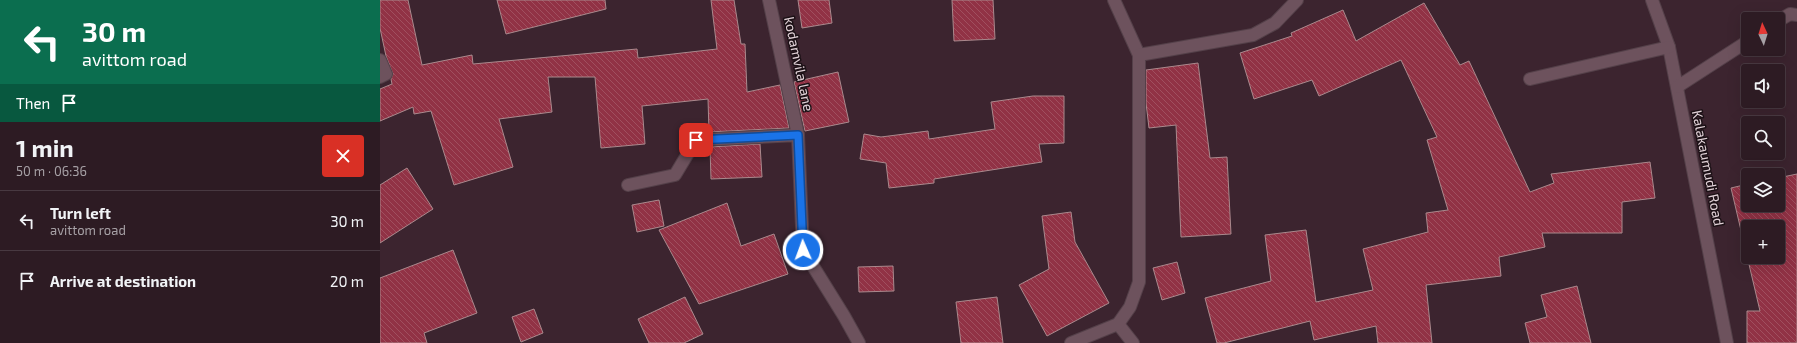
<!DOCTYPE html>
<meta charset="utf-8">
<style>
:root{--surface:#2d1b23;--page:#35242b;--text:#f1f3f6;--muted:#a7a1a6;--line:#483941}
body{margin:0;font-family:"Exo 2",sans-serif;background:var(--page);color:var(--text);height:100vh;display:flex;flex-direction:column;font-size:15px;white-space:nowrap}
*{box-sizing:border-box;margin:0}
p{font-size:13px;color:var(--muted)}
.icon{flex:none;width:22px;height:22px;fill:none;stroke:currentColor;stroke-width:2;stroke-linecap:round;stroke-linejoin:round}
.map{position:relative;flex:1;overflow:hidden}
.sheet{display:flex;flex-direction:column;background:var(--surface);width:380px}
.sheet>*{flex:none}
.guide{background:#0b6e4f;color:#fff;overflow:hidden}
.needle{width:26px;rotate:356deg}
.fabs{position:absolute;left:1361px;top:12px;display:grid;gap:8px}
.fabs a{display:grid;place-items:center;width:44px;height:44px;border-radius:4px;background:var(--surface);box-shadow:0 4px 16px #0002,0 0 0 1px var(--line);font-size:20px}
.pin{position:absolute;display:grid;place-items:center;width:34px;height:34px;color:#fff;margin:-17px;border-radius:8px;box-shadow:0 2px 6px #0006}
.me{position:absolute;width:44px;margin:-22px;rotate:358deg;stroke-linejoin:round;filter:drop-shadow(0 0 3px #0008)}
.turn{display:flex;align-items:center;gap:14px;height:84px;padding:0 16px;font-size:18px}
.turn .icon{width:52px;height:52px;stroke-width:2.5}
.turn b{display:block;font-size:28px;line-height:34px}
.then{display:flex;align-items:center;height:38px;padding:0 16px;background:#0003;gap:8px;font-size:15px}
.round{display:grid;place-items:center;flex:none;width:42px;height:42px;border-radius:4px;background:var(--page)}
.summary{display:flex;align-items:center;justify-content:space-between;height:68px;padding:0 16px}
h1{font-size:24px;font-weight:700;line-height:30px}
ul{padding:0;list-style:none}
li{display:flex;align-items:center;gap:12px;height:60px;padding:0 16px;border-top:1px solid var(--line)}
li div{flex:1}
li b{display:block;font-size:15px}
li em{font-style:normal}
main{display:flex;flex:1;min-height:0}
.map>svg:first-child{display:block}
.building{fill:url(#building-back-hatch);stroke:#aa898d;fill-rule:evenodd}
.lines{fill:none;stroke-linecap:round;stroke-linejoin:round}
.minor-casing{stroke:#544049;stroke-width:14}
.minor{stroke:#6d525d;stroke-width:12}
.route-casing{stroke:#114b97;stroke-width:10}
.route{stroke:#1a73e8;stroke-width:7}
.labels{text-anchor:middle;stroke-width:3;stroke-linejoin:round;paint-order:stroke}
.street-label{font-size:14px;fill:#e1d1d7;stroke:#1c1116}
</style>
<main>
<section class="sheet">
<div class="guide">
<div class="turn"><svg class="icon" aria-label="left" viewBox="0 0 24 24"><path d="M17 20v-9H6M10 6l-5 5 5 5"/></svg><div><b>30 m</b>avittom road</div></div>
<div class="then">Then<svg class="icon" aria-label="arrive" viewBox="0 0 24 24"><path d="M6 21V4h12l-3 4 3 4H6"/></svg></div>
</div>
<div class="summary"><div><h1>1 min</h1><p>50 m · 06:36</p></div><a class="round" style="background:#d93025;color:#fff"><svg class="icon" aria-label="close" viewBox="0 0 24 24"><path d="M6 6l12 12M18 6L6 18"/></svg></a></div>
<ul>
<li><svg class="icon" aria-label="left" viewBox="0 0 24 24"><path d="M17 20v-9H6M10 6l-5 5 5 5"/></svg><div><b>Turn left</b><p>avittom road</p></div><em>30 m</em></li>
<li><svg class="icon" aria-label="arrive" viewBox="0 0 24 24"><path d="M6 21V4h12l-3 4 3 4H6"/></svg><div><b>Arrive at destination</b></div><em>20 m</em></li>
</ul>
</section>
<div class="map">
<svg width="1417" height="343" viewBox="0 0 1417 343">
<defs>
<pattern id="building-back-hatch" width="6" height="6" patternUnits="userSpaceOnUse"><rect width="6" height="6" fill="#913245"/><path d="M-1 5l2 2M0 0l6 6M5-1l2 2" fill="none" stroke="#a04f5f"/></pattern>
</defs>
<rect width="100%" height="100%" fill="#3c242f"/>
<g class="building">
<polygon points="0,0 28,0 42,65 92,55 93,64 257,49 258,58 337,49 331,0 354,0 361,44 365,44 367,92 400,85 409,128 329,132 328,99 262,106 265,144 221,148 215,77 168,77 172,112 119,119 133,167 74,185 51,111 34,114 33,107 0,121 0,89 12,84 11,79 13,74 6,56 0,28"/>
<polygon points="117,0 225,0 226,9 126,34"/>
<polygon points="418,0 449,0 452,23 422,28"/>
<polygon points="572,0 613,0 615,39 574,41"/>
<polygon points="1044,3 1080,65 1089,61 1150,192 1174,183 1171,174 1270,162 1275,198 1242,202 1242,233 1162,233 1165,247 1119,257 1121,276 1046,285 1052,343 998,343 996,326 934,340 930,321 844,343 837,343 825,298 891,281 885,235 926,230 936,302 993,290 983,249 1048,232 1046,213 1068,210 1047,140 1057,137 1021,60 939,96 932,80 874,99 860,53 912,36 911,33 963,10 976,41"/>
<polygon points="818,63 830,158 847,157 851,234 801,237 796,125 769,128 766,103 766,70"/>
<polygon points="458,72 469,122 425,131 414,82"/>
<polygon points="653,96 684,96 684,143 659,144 662,162 554,179 554,183 509,188 506,163 480,159 484,134 501,137 548,131 549,139 615,129 611,102"/>
<polygon points="380,144 382,177 331,179 330,147"/>
<polygon points="27,168 53,209 0,243 0,185"/>
<path d="M 1417,174 L 1417,343 L 1367,343 L 1367,311 L 1380,311 L 1351,188 L 1368,184 L 1368,205 L 1398,205 L 1398,178 ZM 1368,227 L 1398,227 L 1398,257 L 1368,257 Z"/>
<polygon points="279,200 284,226 257,232 252,205"/>
<polygon points="347,203 361,246 394,234 408,274 319,304 279,230"/>
<polygon points="691,212 695,242 729,303 667,336 639,285 669,269 662,216"/>
<polygon points="73,250 97,313 44,333 47,343 0,343 0,278"/>
<polygon points="797,262 805,293 782,300 773,268"/>
<polygon points="513,266 514,291 479,292 478,267"/>
<polygon points="1197,286 1211,343 1150,343 1145,323 1167,317 1161,295"/>
<polygon points="305,297 323,334 304,343 269,343 258,319"/>
<polygon points="617,297 623,343 581,343 576,302"/>
<polygon points="154,309 163,333 141,342 132,317"/>
</g>
<g class="lines">
<g class="minor-casing">
<g id="minor">
<polyline points="389,0 418,135"/>
<polyline points="734,0 759,55"/>
<polyline points="1272,0 1289,47 1347,343"/>
<polyline points="1398,21 1410,14 1417,15"/>
<polyline points="0,60 6,74 0,77"/>
<polyline points="1150,79 1289,47"/>
<polyline points="1297,87 1368,41"/>
<polyline points="248,185 295,175 316,140 418,135 423,250 464,316 479,343"/>
<polyline points="738,324 753,343"/>
<polyline points="691,343 738,324 750,307 759,282 759,55 873,35 895,23 917,0"/>
</g>
</g>
<use href="#minor" class="minor"/>
</g>
<g class="lines">
<g class="route-casing">
<polyline id="route" points="316,140 418,135 423,250"/>
</g>
<use href="#route" class="route"/>
</g>
<g class="labels">
<g class="street-label">
<text transform="translate(419 64) rotate(78)" y="5">kodamvila lane</text>
<text transform="translate(1328 168) rotate(79)" y="5">Kalakaumudi Road</text>
</g>
</g>
</svg>
<div class="fabs">
<a><svg class="needle" viewBox="-14 -14 28 28"><path d="M0-13l5 13h-10z" fill="#e53935"/><path d="M0 13l5-13h-10z" fill="#a7a1a6"/></svg></a>
<a><svg class="icon" aria-label="sound" viewBox="0 0 24 24"><path d="M4 9h4l5-4v14l-5-4H4zM17 9q2 3 0 6"/></svg></a>
<a><svg class="icon" aria-label="search" viewBox="0 0 24 24"><circle cx="10" cy="10" r="6"/><path d="M15 15l6 6"/></svg></a>
<a><svg class="icon" aria-label="layers" viewBox="0 0 24 24"><path d="M12 4l9 5-9 5-9-5zM3 14l9 5 9-5"/></svg></a>
<a>+</a>
</div>
<div class="pin" style="left:316px;top:140px;background:#d93025"><svg class="icon" aria-label="arrive" viewBox="0 0 24 24"><path d="M6 21V4h12l-3 4 3 4H6"/></svg></div>
<svg class="me" style="left:423px;top:250px" viewBox="-20 -20 40 40"><circle r="17" fill="#1a73e8" stroke="#fff" stroke-width="3"/><path d="M0-11L8 9 0 5-8 9z" fill="#fff"/></svg>
</div>
</main>
